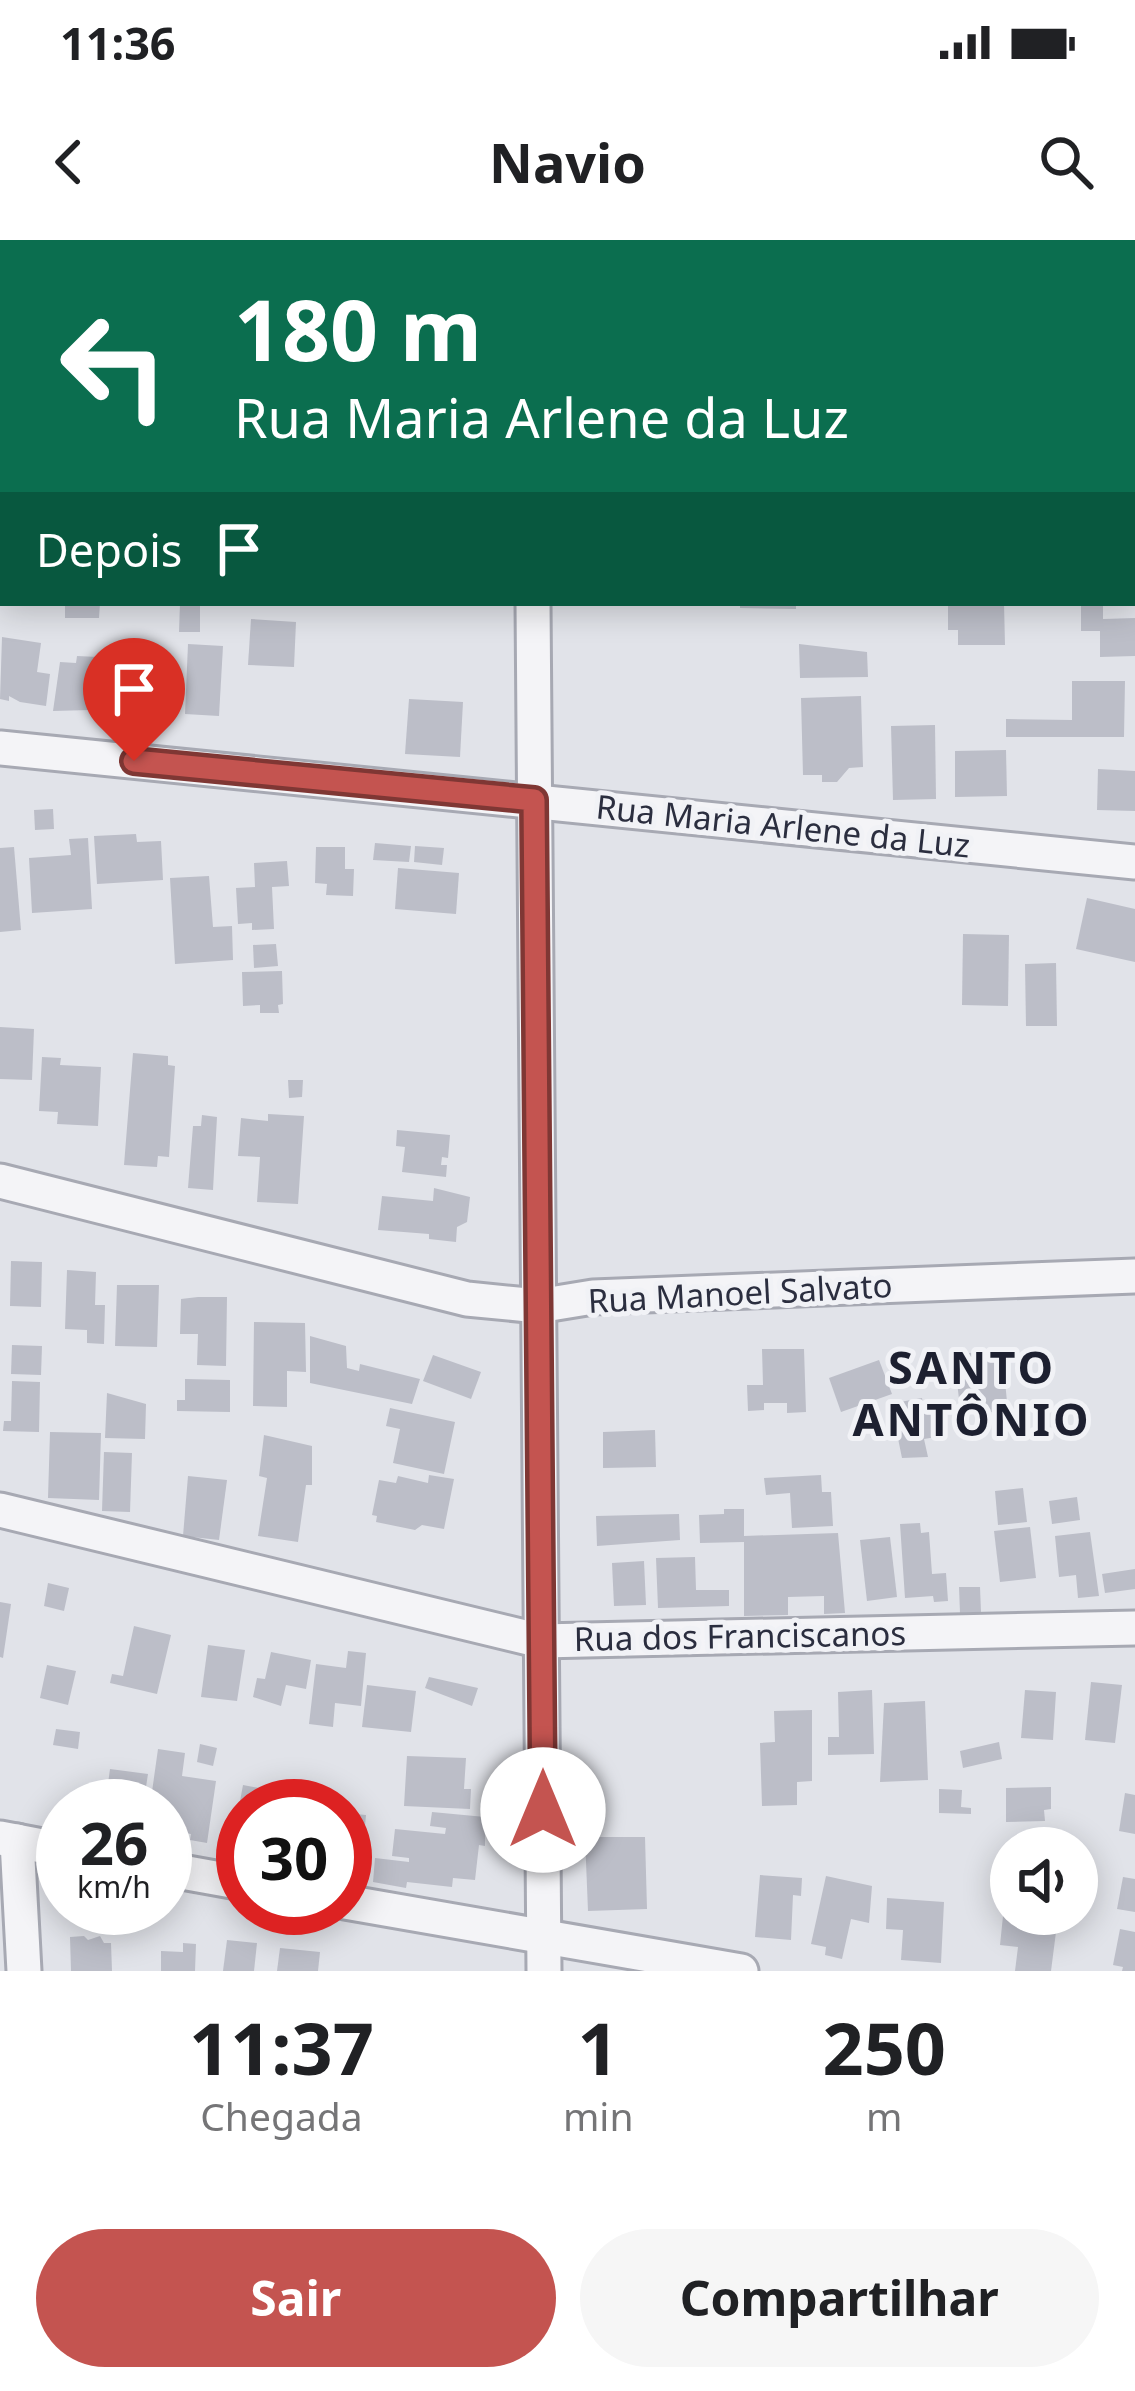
<!DOCTYPE html>
<html lang="pt">
<meta charset="utf-8">
<style>
:root{--surface:#fff;--page:#f6f6f6;--text:#202124;--muted:#757577;--accent:#c45450}
body{margin:0;font-family:"Noto Sans",sans-serif;background:var(--page);color:var(--text);height:100vh;display:flex;flex-direction:column;font-size:45px;white-space:nowrap}
*{box-sizing:border-box;margin:0}
p{font-size:39px;color:var(--muted)}
.icon{flex:none;width:66px;height:66px;fill:none;stroke:currentColor;stroke-width:2;stroke-linecap:round;stroke-linejoin:round}
.map{position:relative;height:1731px;overflow:hidden}
.drawer{display:flex;flex-direction:column;background:var(--surface);flex:1}
.drawer>*{flex:none}
.top-card{position:absolute;left:0px;top:0px;width:1137px;height:366px;box-shadow:0 6px 30px #0003;background:#0b6e4f;color:#fff;overflow:hidden}
.controls{position:absolute;left:990px;top:1587px;display:grid;gap:24px}
.controls a{display:grid;place-items:center;width:108px;height:108px;border-radius:50%;background:var(--surface);box-shadow:0 6px 30px #0003;font-size:60px}
.speed{position:absolute;left:36px;top:1539px;display:flex;gap:24px;font-size:60px;font-weight:700;text-align:center}
.speed>*{display:grid;place-content:center;width:156px;height:156px;border-radius:50%;background:var(--surface);box-shadow:0 6px 30px #0003;line-height:1}
.speed small{font-size:30px;font-weight:400}
.speed .limit{border:18px solid #d22;background:#fff;color:#111}
.pin{position:absolute;display:grid;place-items:center;width:102px;height:102px;color:#fff;margin:-123px -51px;border-radius:50% 50% 50% 0;rotate:-45deg;box-shadow:0 0 12px #0007}
.pin .icon{rotate:45deg}
.me{position:absolute;width:132px;margin:-66px;rotate:0deg;stroke-linejoin:round;filter:drop-shadow(0 0 9px #0008)}
.turn{display:flex;align-items:center;gap:42px;height:252px;padding:0 36px;font-size:54px}
.turn .icon{width:156px;height:156px;stroke-width:2.5}
.turn b{display:block;font-size:84px;line-height:102px}
.then{display:flex;align-items:center;height:114px;padding:0 36px;background:#0003;gap:24px;font-size:45px}
.eta{display:flex;justify-content:space-evenly;align-items:center;height:204px;text-align:center}
.eta b{font-size:72px;font-weight:700;line-height:84px}
.action{display:flex;gap:24px;margin-top:auto;padding:24px 36px}
.action a{flex:1;height:138px;border-radius:72px;background:var(--accent);color:#fff;font-size:48px;font-weight:700;line-height:138px;text-align:center}
.action a+a{background:var(--page);color:var(--text)}
.status{display:flex;justify-content:space-between;align-items:center;height:84px;padding:0 60px;background:var(--surface);direction:ltr}
.status svg{height:33px;fill:currentColor}
header{display:flex;justify-content:space-between;align-items:center;height:156px;padding:0 36px;background:var(--surface);font-size:54px;font-weight:700}
.map>svg:first-child{display:block}
.building{fill:#bcbec8}
.lines{fill:none;stroke-linecap:round;stroke-linejoin:round}
.minor-casing{stroke:#a7a9b3;stroke-width:39}
.minor{stroke:#f4f4f7;stroke-width:33}
.route-casing{stroke:#7f3734;stroke-width:30}
.route{stroke:#c45450;stroke-width:21}
.labels{text-anchor:middle;stroke-width:10;stroke-linejoin:round;paint-order:stroke}
.street-label{font-size:33px;fill:#2b2e3f;stroke:#f1f2f6}
.district-label{font-size:45px;font-weight:bold;letter-spacing:3px;fill:#1d2030;stroke:#f1f2f6}
</style>
<div class="status"><b>11:36</b><svg viewBox="0 0 49 12"><path d="M0 12V9h3v3zM5 12V6h3v6zM10 12V3h3v9zM15 12V0h3v12zM26 1h20v11H26zM47 4h2v5h-2z"/></svg></div>
<header><svg class="icon" aria-label="back" viewBox="0 0 24 24"><path d="M15 5l-7 7 7 7"/></svg>Navio<svg class="icon" aria-label="search" viewBox="0 0 24 24"><circle cx="10" cy="10" r="6"/><path d="M15 15l6 6"/></svg></header>
<div class="map">
<svg width="1135" height="1731" viewBox="0 0 1135 1731">
<rect width="100%" height="100%" fill="#e1e3e9"/>
<g class="building">
<polygon points="65,363 100,363 99,378 65,378"/>
<polygon points="180,363 200,363 200,392 179,392"/>
<polygon points="740,363 796,363 796,369 740,368"/>
<polygon points="948,363 1004,363 1005,405 958,405 958,390 948,390"/>
<polygon points="1081,363 1103,363 1103,379 1135,378 1135,416 1100,417 1100,391 1081,391"/>
<polygon points="251,379 296,382 294,427 248,425"/>
<polygon points="2,397 41,403 37,432 50,434 46,466 20,462 9,456 9,461 0,459"/>
<polygon points="188,404 223,406 219,476 185,474"/>
<polygon points="799,404 867,412 868,437 800,438"/>
<polygon points="77,416 98,417 90,470 53,471 60,422 76,423"/>
<polygon points="1072,441 1125,441 1124,497 1006,497 1006,479 1072,480"/>
<polygon points="861,456 863,527 849,528 837,542 822,542 822,535 803,535 801,458"/>
<polygon points="409,459 463,462 460,517 405,514"/>
<polygon points="935,485 936,559 893,560 891,486"/>
<polygon points="1006,510 1007,556 955,557 955,511"/>
<polygon points="1098,529 1135,531 1135,571 1097,570"/>
<polygon points="53,569 54,589 35,590 34,570"/>
<polygon points="136,594 137,602 161,601 163,640 97,644 94,596"/>
<polygon points="88,598 92,669 32,673 29,618 71,615 69,599"/>
<polygon points="375,603 411,606 409,622 373,620"/>
<polygon points="415,606 444,608 442,625 414,622"/>
<polygon points="14,607 21,690 0,692 0,608"/>
<polygon points="316,607 345,607 345,629 354,629 353,656 326,655 327,644 315,643"/>
<polygon points="287,621 289,646 272,647 274,689 252,690 252,683 238,684 236,648 255,647 254,623"/>
<polygon points="398,628 459,633 456,674 395,669"/>
<polygon points="209,636 213,687 232,686 233,720 175,724 170,638"/>
<polygon points="1087,658 1135,669 1135,722 1076,709"/>
<polygon points="963,694 1009,695 1008,766 962,765"/>
<polygon points="276,704 278,726 254,728 253,705"/>
<polygon points="1056,723 1057,786 1026,786 1025,724"/>
<polygon points="282,731 283,764 278,765 279,773 260,773 260,765 243,766 242,732"/>
<polygon points="0,787 34,789 32,840 0,839"/>
<polygon points="133,813 168,816 168,825 175,826 169,917 158,916 157,927 124,925"/>
<polygon points="42,817 61,818 60,825 101,827 98,886 57,884 58,872 39,871"/>
<polygon points="288,840 303,840 302,857 289,858"/>
<polygon points="268,874 304,876 298,964 257,962 260,917 238,916 241,878 268,881"/>
<polygon points="202,875 217,877 213,950 188,948 193,886 201,886"/>
<polygon points="397,890 450,895 448,918 442,917 441,925 447,925 446,937 402,932 405,907 396,906"/>
<polygon points="434,948 470,957 467,982 457,987 456,1002 429,999 429,994 378,990 382,956 433,961"/>
<polygon points="11,1021 42,1022 41,1067 10,1066"/>
<polygon points="67,1030 96,1032 95,1065 105,1065 104,1104 87,1103 87,1090 65,1089"/>
<polygon points="117,1045 159,1045 157,1107 115,1106"/>
<polygon points="198,1057 227,1057 226,1126 197,1125 198,1094 180,1094 181,1059"/>
<polygon points="254,1082 305,1083 306,1132 287,1131 287,1167 253,1166"/>
<polygon points="310,1096 346,1106 347,1128 359,1131 360,1124 420,1139 412,1164 310,1143"/>
<polygon points="12,1105 42,1106 41,1135 11,1134"/>
<polygon points="762,1109 804,1109 806,1172 787,1173 787,1163 764,1163 764,1170 748,1171 747,1145 763,1145"/>
<polygon points="1002,1109 1007,1162 993,1164 993,1172 977,1174 976,1166 960,1168 954,1115"/>
<polygon points="433,1115 481,1132 471,1159 423,1141"/>
<polygon points="879,1120 892,1154 841,1172 829,1138"/>
<polygon points="185,1139 230,1140 230,1172 177,1171 177,1160 185,1160"/>
<polygon points="12,1141 40,1142 39,1192 3,1191 4,1181 11,1181"/>
<polygon points="107,1153 146,1164 145,1199 105,1198"/>
<polygon points="922,1158 923,1164 929,1163 936,1197 924,1199 928,1217 902,1218 894,1179 899,1177 900,1162"/>
<polygon points="390,1168 455,1182 444,1234 393,1223 400,1189 386,1186"/>
<polygon points="655,1190 656,1227 603,1228 603,1192"/>
<polygon points="50,1192 101,1193 99,1260 48,1258"/>
<polygon points="264,1195 312,1206 312,1245 306,1245 298,1302 258,1296 267,1238 259,1236"/>
<polygon points="104,1212 132,1213 130,1272 102,1271"/>
<polygon points="429,1235 454,1239 444,1289 422,1285 415,1290 376,1282 377,1276 372,1275 379,1240 396,1243 398,1236 428,1243"/>
<polygon points="821,1235 822,1252 831,1252 833,1286 792,1288 790,1253 766,1255 764,1238"/>
<polygon points="188,1236 227,1240 219,1300 183,1296"/>
<polygon points="1023,1248 1027,1282 998,1285 995,1251"/>
<polygon points="1077,1257 1080,1280 1052,1284 1049,1261"/>
<polygon points="724,1269 744,1269 744,1296 838,1293 845,1373 824,1374 824,1356 788,1357 788,1375 744,1376 744,1302 700,1303 699,1275 724,1274"/>
<polygon points="679,1274 680,1300 597,1306 596,1276"/>
<polygon points="920,1283 921,1293 929,1292 932,1334 946,1333 948,1361 934,1362 933,1356 905,1358 900,1284"/>
<polygon points="1030,1287 1036,1338 1000,1342 994,1291"/>
<polygon points="1090,1292 1099,1356 1078,1358 1076,1335 1059,1337 1055,1296"/>
<polygon points="890,1297 897,1357 867,1361 860,1300"/>
<polygon points="695,1317 696,1350 729,1350 729,1366 658,1368 656,1318"/>
<polygon points="644,1321 646,1365 614,1366 612,1323"/>
<polygon points="1135,1329 1135,1349 1105,1353 1102,1334"/>
<polygon points="48,1343 69,1348 64,1371 44,1366"/>
<polygon points="959,1347 980,1347 981,1372 960,1373"/>
<polygon points="0,1362 11,1364 3,1418 0,1417"/>
<polygon points="134,1386 171,1395 157,1454 110,1443 112,1434 123,1436"/>
<polygon points="208,1405 245,1410 237,1461 201,1457"/>
<polygon points="348,1411 366,1413 361,1466 335,1463 333,1487 309,1484 316,1424 346,1428"/>
<polygon points="271,1412 311,1420 306,1449 286,1445 281,1466 253,1457 257,1438 265,1439"/>
<polygon points="47,1425 76,1431 68,1465 40,1458"/>
<polygon points="429,1437 478,1448 472,1466 425,1448"/>
<polygon points="1091,1442 1122,1445 1115,1503 1085,1500"/>
<polygon points="367,1445 416,1451 411,1492 362,1487"/>
<polygon points="872,1450 874,1514 828,1515 828,1497 839,1497 838,1452"/>
<polygon points="1025,1450 1056,1452 1053,1500 1021,1498"/>
<polygon points="925,1461 928,1540 880,1542 884,1463"/>
<polygon points="812,1470 812,1541 797,1542 797,1565 762,1566 760,1503 775,1502 774,1471"/>
<polygon points="56,1489 80,1492 78,1509 53,1505"/>
<polygon points="999,1502 1002,1519 963,1528 960,1511"/>
<polygon points="200,1504 217,1508 213,1526 197,1522"/>
<polygon points="158,1509 185,1513 182,1536 216,1541 207,1603 190,1600 191,1594 165,1590 165,1566 150,1566"/>
<polygon points="407,1516 466,1518 464,1549 471,1549 470,1569 404,1566"/>
<polygon points="110,1529 148,1534 143,1566 105,1566"/>
<polygon points="243,1545 281,1552 279,1566 243,1566 243,1589 235,1588"/>
<polygon points="1051,1547 1051,1569 1044,1570 1045,1581 1006,1582 1006,1548"/>
<polygon points="939,1549 962,1550 961,1567 971,1568 971,1574 939,1573"/>
<polygon points="1125,1553 1135,1555 1135,1594 1119,1591"/>
<polygon points="432,1572 485,1577 485,1606 479,1605 475,1640 453,1638 452,1647 407,1642 406,1648 373,1642 375,1618 409,1622 409,1618 392,1616 395,1589 445,1594 446,1588 430,1586"/>
<polygon points="345,1573 366,1575 363,1608 345,1606"/>
<polygon points="585,1597 645,1597 647,1669 588,1671"/>
<polygon points="1077,1616 1092,1618 1088,1651 1077,1650"/>
<polygon points="760,1635 802,1638 801,1656 793,1655 791,1700 755,1697"/>
<polygon points="826,1636 872,1646 869,1683 851,1679 842,1719 825,1715 826,1707 811,1704"/>
<polygon points="1123,1637 1135,1639 1135,1672 1117,1669"/>
<polygon points="887,1658 944,1662 941,1723 901,1720 903,1690 886,1689"/>
<polygon points="1003,1676 1040,1681 1039,1690 1056,1692 1051,1731 1015,1731 1018,1707 1000,1705"/>
<polygon points="1120,1689 1135,1692 1135,1731 1122,1731 1123,1727 1113,1725"/>
<polygon points="84,1696 88,1700 100,1696 104,1703 111,1703 112,1731 71,1731 70,1697"/>
<polygon points="227,1700 257,1703 254,1731 223,1731"/>
<polygon points="183,1703 196,1704 195,1731 161,1731 161,1711 183,1712"/>
<polygon points="280,1708 320,1712 318,1731 277,1731"/>
</g>
<g class="lines">
<g class="minor-casing">
<g id="minor">
<polyline points="364,3 368,0"/>
<polyline points="0,20 3,21"/>
<polyline points="0,152 3,152"/>
<polyline points="1134,225 1135,226"/>
<polyline points="533,363 544,1731"/>
<polyline points="0,508 1135,622"/>
<polyline points="0,941 467,1059 538,1066 593,1057 1135,1036"/>
<polyline points="0,1270 541,1401 1135,1388"/>
<polyline points="0,1598 63,1610"/>
<polyline points="17,1601 24,1731"/>
<polyline points="165,1629 243,1643"/>
<polyline points="345,1662 741,1731"/>
</g>
</g>
<use href="#minor" class="minor"/>
</g>
<g class="lines">
<g class="route-casing">
<polyline id="route" points="134,521 534,560 543,1570"/>
</g>
<use href="#route" class="route"/>
</g>
<g class="labels">
<g class="street-label">
<text transform="translate(783 586) rotate(6)" y="12">Rua Maria Arlene da Luz</text>
<text transform="translate(740 1053) rotate(-3)" y="12">Rua Manoel Salvato</text>
<text transform="translate(740 1396) rotate(-1)" y="12">Rua dos Franciscanos</text>
</g>
<g class="district-label">
<text x="972" y="1144">SANTO<tspan x="972" dy="52">ANTÔNIO</tspan></text>
</g>
</g>
</svg>
<div class="controls">
<a><svg class="icon" aria-label="sound" viewBox="0 0 24 24"><path d="M4 9h4l5-4v14l-5-4H4zM17 9q2 3 0 6"/></svg></a>
</div>
<div class="speed"><div>26<small>km/h</small></div><div class="limit">30</div></div>
<div class="pin" style="left:134px;top:521px;background:#d93025"><svg class="icon" aria-label="arrive" viewBox="0 0 24 24"><path d="M6 21V4h12l-3 4 3 4H6"/></svg></div>
<svg class="me" style="left:543px;top:1570px" viewBox="-20 -20 40 40"><circle r="19" fill="#fff"/><path d="M0-13L10 11 0 6-10 11z" fill="#c45450"/></svg>
<div class="top-card">
<div class="turn"><svg class="icon" aria-label="left" viewBox="0 0 24 24"><path d="M17 20v-9H6M10 6l-5 5 5 5"/></svg><div><b>180 m</b>Rua Maria Arlene da Luz</div></div>
<div class="then">Depois<svg class="icon" aria-label="arrive" viewBox="0 0 24 24"><path d="M6 21V4h12l-3 4 3 4H6"/></svg></div>
</div>
</div>
<section class="drawer">
<div class="eta">
<div><b>11:37</b><p>Chegada</p></div>
<div><b>1</b><p>min</p></div>
<div><b>250</b><p>m</p></div>
</div>
<div class="action"><a>Sair</a><a>Compartilhar</a></div>
</section>
